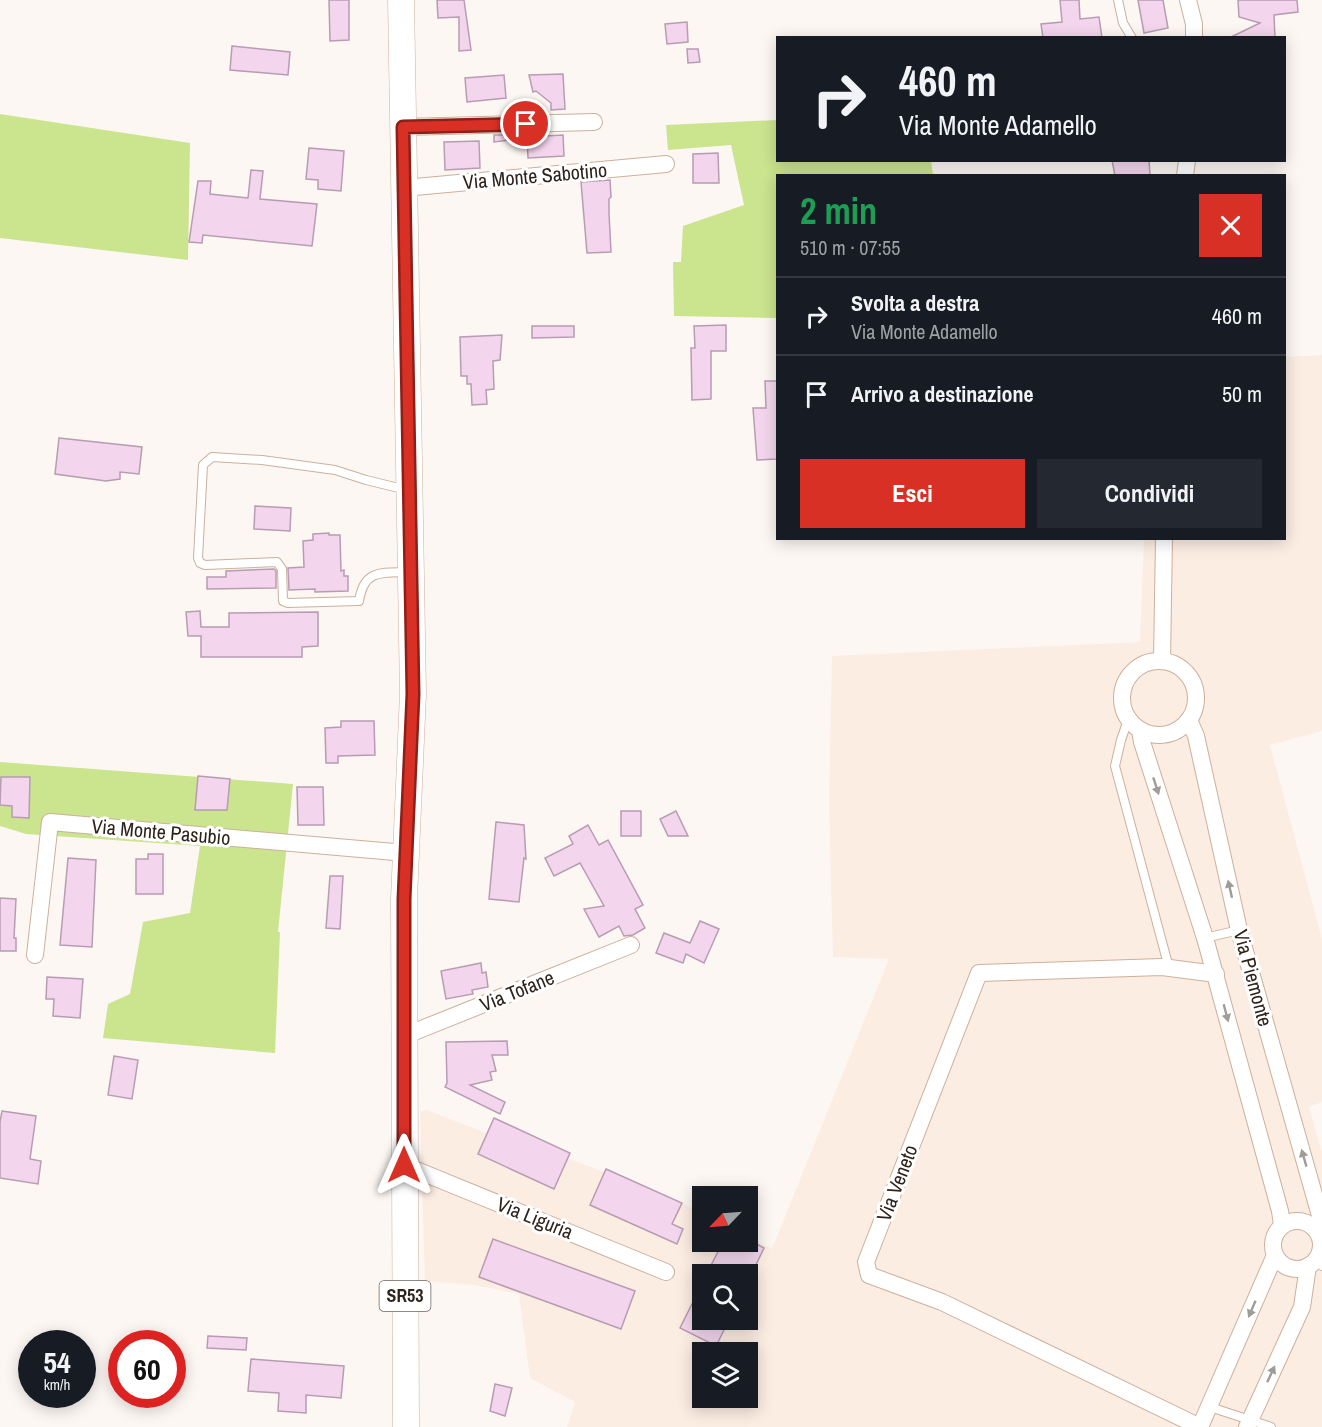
<!DOCTYPE html>
<html lang="it">
<meta charset="utf-8">
<style>
:root{--surface:#171b24;--page:#242831;--text:#f1f3f6;--muted:#9ea1a6;--line:#363941;--accent:#d93025}
body{margin:0;font-family:"Archivo Narrow",sans-serif;background:var(--page);color:var(--text);height:100vh;display:flex;flex-direction:column;font-size:22px;white-space:nowrap}
*{box-sizing:border-box;margin:0}
p{font-size:20px;color:var(--muted)}
.icon{flex:none;width:33px;height:33px;fill:none;stroke:currentColor;stroke-width:2;stroke-linecap:round;stroke-linejoin:round}
.map{position:relative;flex:1;overflow:hidden}
.side{position:absolute;left:776px;top:174px;width:510px;height:366px;display:flex;flex-direction:column;background:var(--surface);border-radius:0px;box-shadow:0 3px 15px #0003}
.side>*{flex:none}
.banner{position:absolute;left:776px;top:36px;width:510px;height:126px;border-radius:0px;box-shadow:0 3px 15px #0003;background:#171b24;color:var(--text);overflow:hidden}
.needle{width:39px;rotate:245deg}
.buttons{position:absolute;left:692px;top:1186px;display:grid;gap:12px}
.buttons a{display:grid;place-items:center;width:66px;height:66px;border-radius:0px;background:var(--surface);box-shadow:0 3px 15px #0003;font-size:30px}
.speed{position:absolute;left:18px;top:1330px;display:flex;gap:12px;font-size:30px;font-weight:700;text-align:center}
.speed>*{display:grid;place-content:center;width:78px;height:78px;border-radius:50%;background:var(--surface);box-shadow:0 3px 15px #0003;line-height:1}
.speed small{font-size:15px;font-weight:400}
.speed .limit{border:9px solid #d22;background:#fff;color:#111}
.pin{position:absolute;display:grid;place-items:center;width:51px;height:51px;color:#fff;margin:-26px;border:3px solid #fff;border-radius:50%;box-shadow:0 2px 6px #0007}
.me{position:absolute;width:66px;margin:-33px;rotate:0deg;stroke-linejoin:round;filter:drop-shadow(0 0 4px #0008)}
.turn{display:flex;align-items:center;gap:21px;height:126px;padding:0 24px;font-size:27px}
.turn .icon{width:78px;height:78px;stroke-width:2.5}
.turn b{display:block;font-size:42px;line-height:51px}
.round{display:grid;place-items:center;flex:none;width:63px;height:63px;border-radius:0px;background:var(--page)}
.headline{display:flex;align-items:center;justify-content:space-between;height:102px;padding:0 24px}
h1{font-size:36px;font-weight:700;line-height:45px;color:#1e9e55}
.cta{display:flex;gap:12px;margin-top:auto;padding:12px 24px}
.cta a{flex:1;height:69px;border-radius:0px;background:var(--accent);color:#fff;font-size:24px;font-weight:700;line-height:69px;text-align:center}
.cta a+a{background:var(--page);color:var(--text)}
ul{padding:0;list-style:none}
li{display:flex;align-items:center;gap:18px;height:78px;padding:0 24px;border-top:2px solid var(--line)}
li div{flex:1}
li b{display:block;font-size:22px}
li em{font-style:normal}
.map>svg:first-child{display:block}
.built{fill:#fcede3;fill-rule:evenodd}
.green{fill:#cbe48e}
.building{fill:#f3d6ed;stroke:#b79cb2;stroke-width:1.5}
.lines{fill:none;stroke-linecap:round;stroke-linejoin:round}
.service-casing{stroke:#ccb09b;stroke-width:10}
.minor-casing{stroke:#ccb09b;stroke-width:18}
.primary-casing{stroke:#ccb09b;stroke-width:27}
.service{stroke:#fff;stroke-width:8}
.minor{stroke:#fff;stroke-width:16}
.primary{stroke:#fff;stroke-width:26}
.oneway{fill:#a09c98}
.route-casing{stroke:#8d1f18;stroke-width:15}
.route{stroke:#d93025;stroke-width:10}
.labels{text-anchor:middle;stroke-width:6;stroke-linejoin:round;paint-order:stroke}
.shield{fill:#fff;stroke:#6c655f;stroke-width:1.5}
.shield-label{font-size:18px;font-weight:bold;fill:#2d231b}
.street-label{font-size:20px;fill:#2d231b;stroke:#fff}
</style>
<div class="map">
<svg width="1322" height="1427" viewBox="0 0 1322 1427">
<rect width="100%" height="100%" fill="#fdf7f3"/>
<path class="built" d="M 1322,355 L 1322,731 L 1270,745 L 1322,939 L 1322,1102 L 1309,1107 L 1322,1153 L 1322,1427 L 567,1427 L 575,1402 L 530,1378 L 519,1294 L 475,1285 L 425,1281 L 420,1111 L 427,1110 L 519,1146 L 567,1158 L 666,1195 L 702,1213 L 702,1242 L 747,1242 L 747,1236 L 772,1249 L 889,959 L 833,957 L 829,804 L 832,656 L 1140,642 L 1144,539 L 1284,538 L 1284,357 ZM 702,1275 L 747,1275 L 747,1320 L 702,1320 ZM 702,1353 L 747,1353 L 747,1398 L 702,1398 Z"/>
<g class="green">
<polygon points="0,114 190,143 188,260 0,238"/>
<polygon points="777,120 777,160 931,161 933,175 777,176 777,318 674,316 673,262 681,262 683,226 744,205 731,145 668,150 666,125"/>
<polygon points="0,762 293,784 278,932 280,932 275,1053 103,1038 108,1004 130,994 143,922 190,913 200,846 26,834 0,826"/>
</g>
<g class="building">
<polygon points="329,0 349,0 349,40 330,41"/>
<polygon points="437,0 464,0 471,50 459,51 459,17 438,18"/>
<polygon points="1060,0 1079,0 1080,19 1099,17 1102,38 1043,38 1041,24 1062,22"/>
<polygon points="1138,0 1163,0 1168,28 1144,33"/>
<polygon points="1238,0 1297,0 1298,12 1274,15 1275,38 1229,38 1260,23 1239,17"/>
<polygon points="687,22 688,42 667,44 665,24"/>
<polygon points="232,46 290,52 288,75 230,70"/>
<polygon points="687,49 698,49 700,62 688,63"/>
<polygon points="563,74 565,109 551,110 551,103 536,91 533,92 529,75"/>
<polygon points="504,75 506,98 467,102 465,78"/>
<polygon points="494,135 511,135 511,140 494,142"/>
<polygon points="563,135 564,156 528,158 527,137"/>
<polygon points="479,141 480,168 445,170 444,142"/>
<polygon points="309,148 344,151 341,191 318,189 318,180 306,179"/>
<polygon points="718,153 719,183 693,183 693,154"/>
<polygon points="1112,160 1149,160 1150,176 1115,176"/>
<polygon points="251,170 263,171 260,199 317,204 312,246 203,235 202,243 189,242 198,181 211,181 210,194 248,198"/>
<polygon points="610,180 611,197 609,199 609,213 611,252 587,253 581,182"/>
<polygon points="726,325 726,351 711,351 711,399 692,400 691,348 695,348 694,326"/>
<polygon points="532,326 574,326 574,337 532,338"/>
<polygon points="502,335 500,360 493,361 494,389 486,390 487,404 472,405 471,384 467,384 467,376 461,376 460,337"/>
<polygon points="765,381 777,381 777,459 757,460 753,408 766,408"/>
<polygon points="59,438 142,447 139,474 120,472 120,479 106,481 55,474"/>
<polygon points="255,506 291,508 290,531 254,529"/>
<polygon points="329,533 329,535 340,535 341,571 344,570 344,576 348,576 348,591 315,592 315,589 289,590 288,568 304,567 303,541 313,540 313,534"/>
<polygon points="274,569 276,571 276,588 207,589 207,577 226,577 226,571"/>
<polygon points="200,611 201,627 229,627 229,613 318,612 318,646 302,647 302,657 201,657 201,636 188,636 186,612"/>
<polygon points="341,721 374,721 375,755 338,756 338,763 326,763 325,728 341,727"/>
<polygon points="198,776 230,779 227,810 195,810"/>
<polygon points="1,777 30,777 29,818 12,817 12,806 0,805"/>
<polygon points="297,787 323,787 324,825 298,825"/>
<rect x="621" y="811" width="20" height="25"/>
<polygon points="676,811 688,836 668,836 660,819"/>
<polygon points="496,822 524,825 526,859 524,858 519,902 489,899"/>
<polygon points="588,825 599,845 608,840 643,905 635,909 645,928 633,935 624,936 619,926 599,937 584,909 604,906 580,863 554,876 545,858 573,844 569,836"/>
<polygon points="148,854 163,854 163,894 136,894 136,859 148,859"/>
<polygon points="68,858 96,860 92,947 60,945"/>
<polygon points="330,876 343,876 340,929 326,928"/>
<polygon points="0,898 16,899 14,938 16,938 16,951 0,951"/>
<polygon points="700,921 719,929 704,963 686,954 683,963 656,953 664,933 690,943"/>
<polygon points="481,963 482,973 486,972 488,987 472,990 473,994 446,999 441,971"/>
<polygon points="47,977 83,979 80,1018 53,1016 54,999 46,999"/>
<polygon points="507,1041 508,1055 492,1055 496,1071 490,1072 492,1080 470,1085 505,1102 500,1114 445,1087 447,1083 446,1042"/>
<polygon points="114,1056 138,1060 132,1099 108,1095"/>
<polygon points="2,1111 36,1116 30,1159 41,1161 38,1184 0,1178 0,1122"/>
<polygon points="494,1118 570,1153 554,1189 478,1154"/>
<polygon points="606,1169 682,1203 672,1224 683,1229 677,1244 590,1205"/>
<polygon points="493,1239 635,1291 621,1329 479,1277"/>
<polygon points="723,1242 753,1242 764,1248 751,1275 706,1275"/>
<polygon points="702,1284 702,1320 729,1320 716,1346 680,1328"/>
<polygon points="208,1336 247,1338 246,1350 207,1348"/>
<polygon points="251,1359 344,1366 341,1398 306,1395 306,1413 278,1411 279,1393 248,1391"/>
<polygon points="495,1384 512,1388 505,1416 490,1411"/>
</g>
<g class="lines">
<g class="service-casing">
<g id="service">
<polyline points="1118,0 1123,23 1132,38"/>
<path d="M 407,490 L 366,480 L 335,470 L 262,460 L 212,457 L 203,465 L 198,558 L 200,563 L 205,565 L 277,562 L 282,569 L 283,601 L 288,603 L 359,601 C 364,568 383,573 410,572"/>
<polyline points="1128,720 1121,740 1115,766 1169,968"/>
<polyline points="1205,938 1239,930"/>
<polyline points="1318,1257 1322,1266"/>
<polyline points="1210,1407 1271,1427"/>
</g>
</g>
<g class="minor-casing">
<g id="minor">
<polyline points="1188,0 1194,24 1194,38"/>
<polyline points="403,127 594,122"/>
<polyline points="1185,176 1187,160"/>
<polyline points="404,188 666,164"/>
<circle cx="1159" cy="698" r="37"/>
<polyline points="1162,661 1164,538"/>
<polyline points="1189,720 1196,736 1239,930 1321,1219 1319,1235"/>
<polyline points="1140,730 1142,742 1205,938 1280,1211 1282,1225"/>
<polyline points="35,955 50,822 406,853"/>
<polyline points="1216,974 1162,967 979,973 866,1262 869,1275 942,1302 1200,1427 1275,1255"/>
<polyline points="404,1036 631,945"/>
<polyline points="404,1165 666,1272"/>
<circle cx="1297" cy="1245" r="24"/>
<polyline points="1247,1427 1302,1307 1308,1266"/>
</g>
</g>
<g class="primary-casing">
<polyline id="primary" points="401,0 413,694 404,899 406,1427"/>
</g>
<use href="#service" class="service"/>
<use href="#minor" class="minor"/>
<use href="#primary" class="primary"/>
</g>
<defs><path id="oneway-solid" d="M-6-.8H1V-3.2L6.5 0L1 3.2V.8H-6Z" transform="scale(1.5)"/></defs>
<g class="oneway">
<use href="#oneway-solid" transform="translate(1156 786) rotate(72)"/>
<use href="#oneway-solid" transform="translate(1230 889) rotate(-103)"/>
<use href="#oneway-solid" transform="translate(1226 1013) rotate(75)"/>
<use href="#oneway-solid" transform="translate(1304 1158) rotate(-106)"/>
<use href="#oneway-solid" transform="translate(1252 1309) rotate(113)"/>
<use href="#oneway-solid" transform="translate(1271 1374) rotate(-65)"/>
</g>
<g class="lines">
<g class="route-casing">
<polyline id="route" points="404,1165 404,899 413,694 403,127 526,124"/>
</g>
<use href="#route" class="route"/>
</g>
<g class="labels">
<rect class="shield" x="379.5" y="1281" width="51" height="30" rx="4.5"/>
<g class="shield-label">
<text x="405" y="1302">SR53</text>
</g>
<g class="street-label">
<text transform="translate(535 176) rotate(-5)" y="7">Via Monte Sabotino</text>
<text transform="translate(161 832) rotate(5)" y="7">Via Monte Pasubio</text>
<text transform="translate(1253 978) rotate(75)" y="7">Via Piemonte</text>
<text transform="translate(517 991) rotate(-22)" y="7">Via Tofane</text>
<text transform="translate(897 1183) rotate(-69)" y="7">Via Veneto</text>
<text transform="translate(535 1218) rotate(22)" y="7">Via Liguria</text>
</g>
</g>
</svg>
<div class="buttons">
<a><svg class="needle" viewBox="-14 -14 28 28"><path d="M0-13l5 13h-10z" fill="#e53935"/><path d="M0 13l5-13h-10z" fill="#9ea1a6"/></svg></a>
<a><svg class="icon" aria-label="search" viewBox="0 0 24 24"><circle cx="10" cy="10" r="6"/><path d="M15 15l6 6"/></svg></a>
<a><svg class="icon" aria-label="layers" viewBox="0 0 24 24"><path d="M12 4l9 5-9 5-9-5zM3 14l9 5 9-5"/></svg></a>
</div>
<div class="speed"><div>54<small>km/h</small></div><div class="limit">60</div></div>
<div class="pin" style="left:526px;top:124px;background:#d93025"><svg class="icon" aria-label="arrive" viewBox="0 0 24 24"><path d="M6 21V4h12l-3 4 3 4H6"/></svg></div>
<svg class="me" style="left:404px;top:1165px" viewBox="-20 -20 40 40"><path d="M0-17L14 15 0 8-14 15z" fill="#d93025" stroke="#fff" stroke-width="4"/></svg>
<div class="banner">
<div class="turn"><svg class="icon" aria-label="right" viewBox="0 0 24 24"><path d="M7 20v-9h11M14 6l5 5-5 5"/></svg><div><b>460 m</b>Via Monte Adamello</div></div>
</div>
<section class="side">
<div class="headline"><div><h1>2 min</h1><p>510 m · 07:55</p></div><a class="round" style="background:#d93025;color:#fff"><svg class="icon" aria-label="close" viewBox="0 0 24 24"><path d="M6 6l12 12M18 6L6 18"/></svg></a></div>
<ul>
<li><svg class="icon" aria-label="right" viewBox="0 0 24 24"><path d="M7 20v-9h11M14 6l5 5-5 5"/></svg><div><b>Svolta a destra</b><p>Via Monte Adamello</p></div><em>460 m</em></li>
<li><svg class="icon" aria-label="arrive" viewBox="0 0 24 24"><path d="M6 21V4h12l-3 4 3 4H6"/></svg><div><b>Arrivo a destinazione</b></div><em>50 m</em></li>
</ul>
<div class="cta"><a>Esci</a><a>Condividi</a></div>
</section>
</div>
